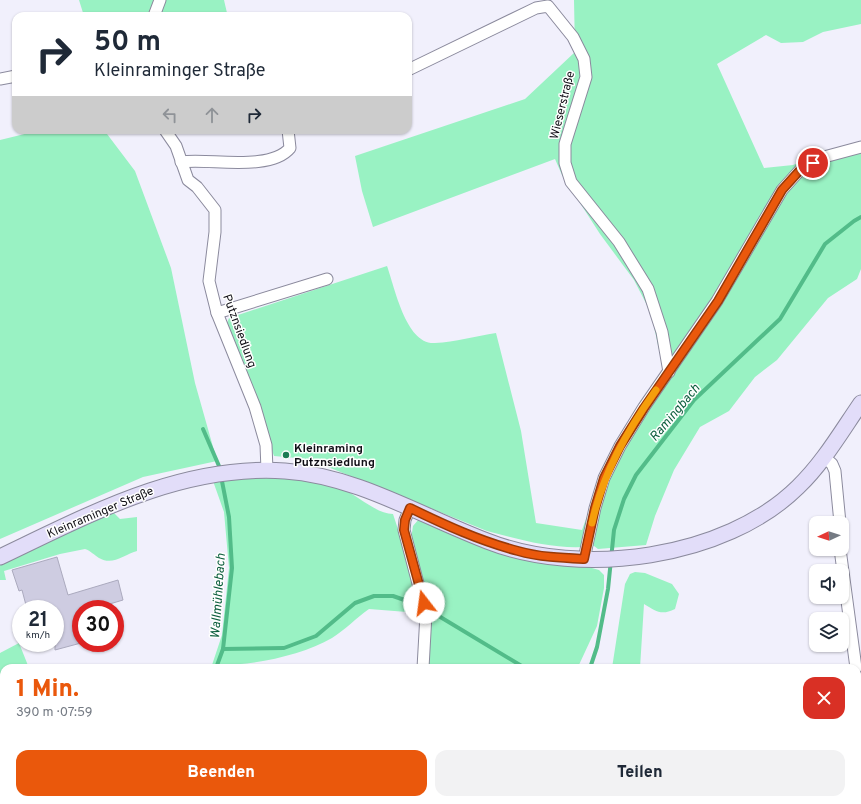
<!DOCTYPE html>
<html lang="de">
<meta charset="utf-8">
<style>
:root{--surface:#fff;--page:#f2f2f3;--text:#1f2937;--muted:#747a83;--accent:#ea580c}
body{margin:0;font-family:Overpass,sans-serif;background:var(--page);color:var(--text);height:100vh;display:flex;flex-direction:column;font-size:15px;white-space:nowrap}
*{box-sizing:border-box;margin:0}
p{font-size:13px;color:var(--muted)}
.icon{flex:none;width:22px;height:22px;fill:none;stroke:currentColor;stroke-width:2;stroke-linecap:round;stroke-linejoin:round}
.map{position:relative;flex:1;overflow:hidden}
.drawer{position:absolute;left:0px;top:664px;width:861px;height:140px;display:flex;flex-direction:column;background:var(--surface);border-radius:12px 12px 0 0;box-shadow:0 1px 3px #0004}
.drawer>*{flex:none}
.guide{position:absolute;left:12px;top:12px;width:400px;height:122px;border-radius:12px;box-shadow:0 1px 3px #0004;background:#fff;color:var(--text);overflow:hidden}
.needle{width:26px;rotate:266deg}
.controls{position:absolute;left:809px;top:516px;display:grid;gap:8px}
.controls a{display:grid;place-items:center;width:40px;height:40px;border-radius:8px;background:var(--surface);box-shadow:0 1px 3px #0004;font-size:20px}
.speed{position:absolute;left:12px;top:600px;display:flex;gap:8px;font-size:20px;font-weight:700;text-align:center}
.speed>*{display:grid;place-content:center;width:52px;height:52px;border-radius:50%;background:var(--surface);box-shadow:0 1px 3px #0004;line-height:1}
.speed small{font-size:10px;font-weight:400}
.speed .limit{border:6px solid #d22;background:#fff;color:#111}
.pin{position:absolute;display:grid;place-items:center;width:34px;height:34px;color:#fff;margin:-17px;border:2px solid #fff;border-radius:50%;box-shadow:0 1px 4px #0007}
.me{position:absolute;width:44px;margin:-22px;rotate:345deg;stroke-linejoin:round;filter:drop-shadow(0 0 3px #0008)}
.turn{display:flex;align-items:center;gap:14px;height:84px;padding:0 16px;font-size:18px}
.turn .icon{width:52px;height:52px;stroke-width:2.5}
.turn b{display:block;font-size:28px;line-height:34px}
.lanes{display:flex;align-items:center;height:38px;padding:0 16px;background:#0003;justify-content:center;gap:20px;direction:ltr}
.lanes .off{opacity:.35}
.round{display:grid;place-items:center;flex:none;width:42px;height:42px;border-radius:12px;background:var(--page)}
.head{display:flex;align-items:center;justify-content:space-between;height:68px;padding:0 16px}
h1{font-size:24px;font-weight:800;line-height:30px;color:var(--accent)}
.primary-button{display:flex;gap:8px;margin-top:auto;padding:8px 16px}
.primary-button a{flex:1;height:46px;border-radius:12px;background:var(--accent);color:#fff;font-size:16px;font-weight:800;line-height:46px;text-align:center}
.primary-button a+a{background:var(--page);color:var(--text)}
.map>svg:first-child{display:block}
.green{fill:#99f2c3}
.lines{fill:none;stroke-linecap:round;stroke-linejoin:round}
.stream{stroke:#52bc89;stroke-width:4}
.building{fill:#cecce1;stroke:#abaabe}
.minor-casing{stroke:#8b8a9d;stroke-width:13}
.secondary-casing{stroke:#8b8a9d;stroke-width:17}
.minor{stroke:#fff;stroke-width:11}
.secondary{stroke:#e2ddf9;stroke-width:15}
.route-casing{stroke:#983908;stroke-width:10}
.route{stroke:#ea580c;stroke-width:7}
.slow{stroke:#f59e0b;stroke-width:7}
.poi-dot{fill:#1c7c54;stroke:#fefefe;stroke-width:1.5}
.labels{text-anchor:middle;stroke-width:3;stroke-linejoin:round;paint-order:stroke}
.street-label{font-size:12px;fill:#100f16;stroke:#fefefe}
.poi-label{font-size:12px;font-weight:bold;fill:#100f16;stroke:#fefefe;text-anchor:start}
.water-label{font-size:13px;font-style:italic;fill:#0d5f3e;stroke:#fefefe}
</style>
<div class="map">
<svg width="861" height="804" viewBox="0 0 861 804">
<rect width="100%" height="100%" fill="#f1f0fc"/>
<g class="green">
<polygon points="79,0 224,0 227,13 221,16 84,16"/>
<path d="M 574,0 L 861,0 L 861,24 L 823,32 L 803,42 L 781,43 L 766,35 L 717,64 L 764,168 L 793,165 L 839,147 L 861,142 L 861,269 L 857,279 L 828,298 L 777,360 L 755,377 L 729,411 L 700,427 L 674,470 L 655,516 L 646,545 L 598,549 L 594,546 C 559,551 521,540 487,531 L 308,459 L 274,456 L 227,323 L 229,318 L 387,266 C 395,288 406,345 435,343 C 455,342 476,336 496,333 L 521,431 L 536,523 L 582,530 L 595,494 L 665,369 L 663,368 L 651,313 L 634,280 L 600,234 L 562,175 L 555,159 L 373,227 L 362,191 L 355,156 L 525,99 L 575,52 Z"/>
<polygon points="41,130 104,130 135,171 171,268 195,383 217,461 143,477 0,539 0,140"/>
<path d="M 226,478 C 265,478 305,475 342,489 C 358,495 376,514 393,514 L 413,575 L 421,614 L 420,616 L 407,612 L 369,609 C 356,618 345,630 332,638 C 303,655 255,665 221,665 L 220,668 L 211,668 L 222,635 L 229,568 L 224,512 L 213,481 Z"/>
<path d="M 113,512 L 120,519 L 137,517 L 137,551 C 123,555 113,566 99,558 C 94,555 91,551 85,549 L 60,554 L 4,571 L 6,580 L 0,580 L 0,561 Z"/>
<polygon points="419,519 599,570 604,575 604,588 597,626 578,667 572,668 427,668 430,620 429,604 411,539 413,526"/>
<path d="M 635,572 L 645,573 L 672,584 L 679,594 L 675,609 C 661,616 656,611 644,604 L 640,668 L 612,668 L 625,584 L 630,574 Z"/>
<polygon points="19,643 29,668 4,668 4,800 220,800 229,804 0,804 0,653"/>
<polygon points="861,698 861,804 807,804 810,800 857,800 857,723"/>
<polygon points="361,800 574,800 572,804 358,804"/>
</g>
<g class="lines">
<g class="stream">
<polyline points="203,429 219,466 229,517 232,568 223,649"/>
<polyline points="437,615 525,668"/>
<polyline points="216,668 223,649 284,648 316,636 355,603 374,596 393,596 413,603"/>
<polyline points="590,668 597,647 608,589 614,530 624,499 636,475 694,400 780,319 825,244 854,221 861,217"/>
<polyline points="0,771 4,771"/>
<polyline points="155,800 161,804"/>
<polyline points="543,804 545,800"/>
</g>
</g>
<polygon class="building" points="57,557 68,595 118,580 123,600 93,609 81,609 81,643 55,650 55,609 27,609 22,590 19,591 12,570"/>
<g class="lines">
<g class="minor-casing">
<g id="minor">
<polyline points="154,16 160,0"/>
<polyline points="408,70 536,8 548,6 573,37 584,59 586,77 565,144 565,163 571,182 619,242 648,289 662,332 669,372"/>
<polyline points="0,79 16,76"/>
<polyline points="165,130 176,146 188,180 197,187 215,210 215,232 209,281 217,313 255,407 266,445 267,470"/>
<path d="M 181,162 C 209,158 270,172 290,148 L 288,130"/>
<polyline points="217,313 327,279"/>
<polyline points="824,457 832,464 835,471 840,523"/>
<polyline points="410,508 405,520 404,530 426,614 423,668"/>
<polyline points="840,549 856,668"/>
<polyline points="584,559 595,508 604,478 620,446 644,407 717,301 782,190 801,169 824,157 861,147"/>
<polyline points="353,804 356,800"/>
<polyline points="797,804 800,800"/>
</g>
</g>
<g class="secondary-casing">
<path id="secondary" d="M 0,557 C 90,514 182,464 285,471 C 357,476 421,516 487,541 C 581,578 725,559 798,487 C 823,463 841,432 861,403"/>
</g>
<use href="#minor" class="minor"/>
<use href="#secondary" class="secondary"/>
</g>
<g class="lines">
<g class="route-casing">
<path id="route" d="M 424,603 L 404,530 L 405,520 L 410,508 C 445,525 480,541 518,551 C 539,557 562,558 584,559 L 595,508 L 604,478 L 620,446 L 644,408 L 718,301 L 782,190 L 801,169 L 813,163"/>
</g>
<use href="#route" class="route"/>
<path class="slow" d="M 592,523 C 603,473 627,431 656,390"/>
</g>
<circle class="poi-dot" cx="286" cy="455" r="4"/>
<g class="labels">
<g class="street-label">
<text transform="translate(562 105) rotate(-76)" y="4">Wieserstraße</text>
<text transform="translate(240 331) rotate(70)" y="4">Putznsiedlung</text>
<text transform="translate(100 512) rotate(-23)" y="4">Kleinraminger Straße</text>
</g>
<g class="poi-label">
<text x="294" y="452">Kleinraming<tspan x="294" dy="14">Putznsiedlung</tspan></text>
</g>
<g class="water-label">
<text transform="translate(674 412) rotate(-50)" y="5">Ramingbach</text>
<text transform="translate(217 596) rotate(-86)" y="5">Wallmühlebach</text>
</g>
</g>
</svg>
<div class="controls">
<a><svg class="needle" viewBox="-14 -14 28 28"><path d="M0-13l5 13h-10z" fill="#e53935"/><path d="M0 13l5-13h-10z" fill="#747a83"/></svg></a>
<a><svg class="icon" aria-label="sound" viewBox="0 0 24 24"><path d="M4 9h4l5-4v14l-5-4H4zM17 9q2 3 0 6"/></svg></a>
<a><svg class="icon" aria-label="layers" viewBox="0 0 24 24"><path d="M12 4l9 5-9 5-9-5zM3 14l9 5 9-5"/></svg></a>
</div>
<div class="speed"><div>21<small>km/h</small></div><div class="limit">30</div></div>
<div class="pin" style="left:813px;top:163px;background:#d93025"><svg class="icon" aria-label="arrive" viewBox="0 0 24 24"><path d="M6 21V4h12l-3 4 3 4H6"/></svg></div>
<svg class="me" style="left:424px;top:603px" viewBox="-20 -20 40 40"><circle r="19" fill="#fff"/><path d="M0-13L10 11 0 6-10 11z" fill="#ea580c"/></svg>
<div class="guide">
<div class="turn"><svg class="icon" aria-label="right" viewBox="0 0 24 24"><path d="M7 20v-9h11M14 6l5 5-5 5"/></svg><div><b>50 m</b>Kleinraminger Straße</div></div>
<div class="lanes"><svg class="icon off" aria-label="left" viewBox="0 0 24 24"><path d="M17 20v-9H6M10 6l-5 5 5 5"/></svg><svg class="icon off" aria-label="ahead" viewBox="0 0 24 24"><path d="M12 20V5M6 11l6-6 6 6"/></svg><svg class="icon" aria-label="right" viewBox="0 0 24 24"><path d="M7 20v-9h11M14 6l5 5-5 5"/></svg></div>
</div>
<section class="drawer">
<div class="head"><div><h1>1 Min.</h1><p>390 m · 07:59</p></div><a class="round" style="background:#d93025;color:#fff"><svg class="icon" aria-label="close" viewBox="0 0 24 24"><path d="M6 6l12 12M18 6L6 18"/></svg></a></div>
<div class="primary-button"><a>Beenden</a><a>Teilen</a></div>
</section>
</div>
